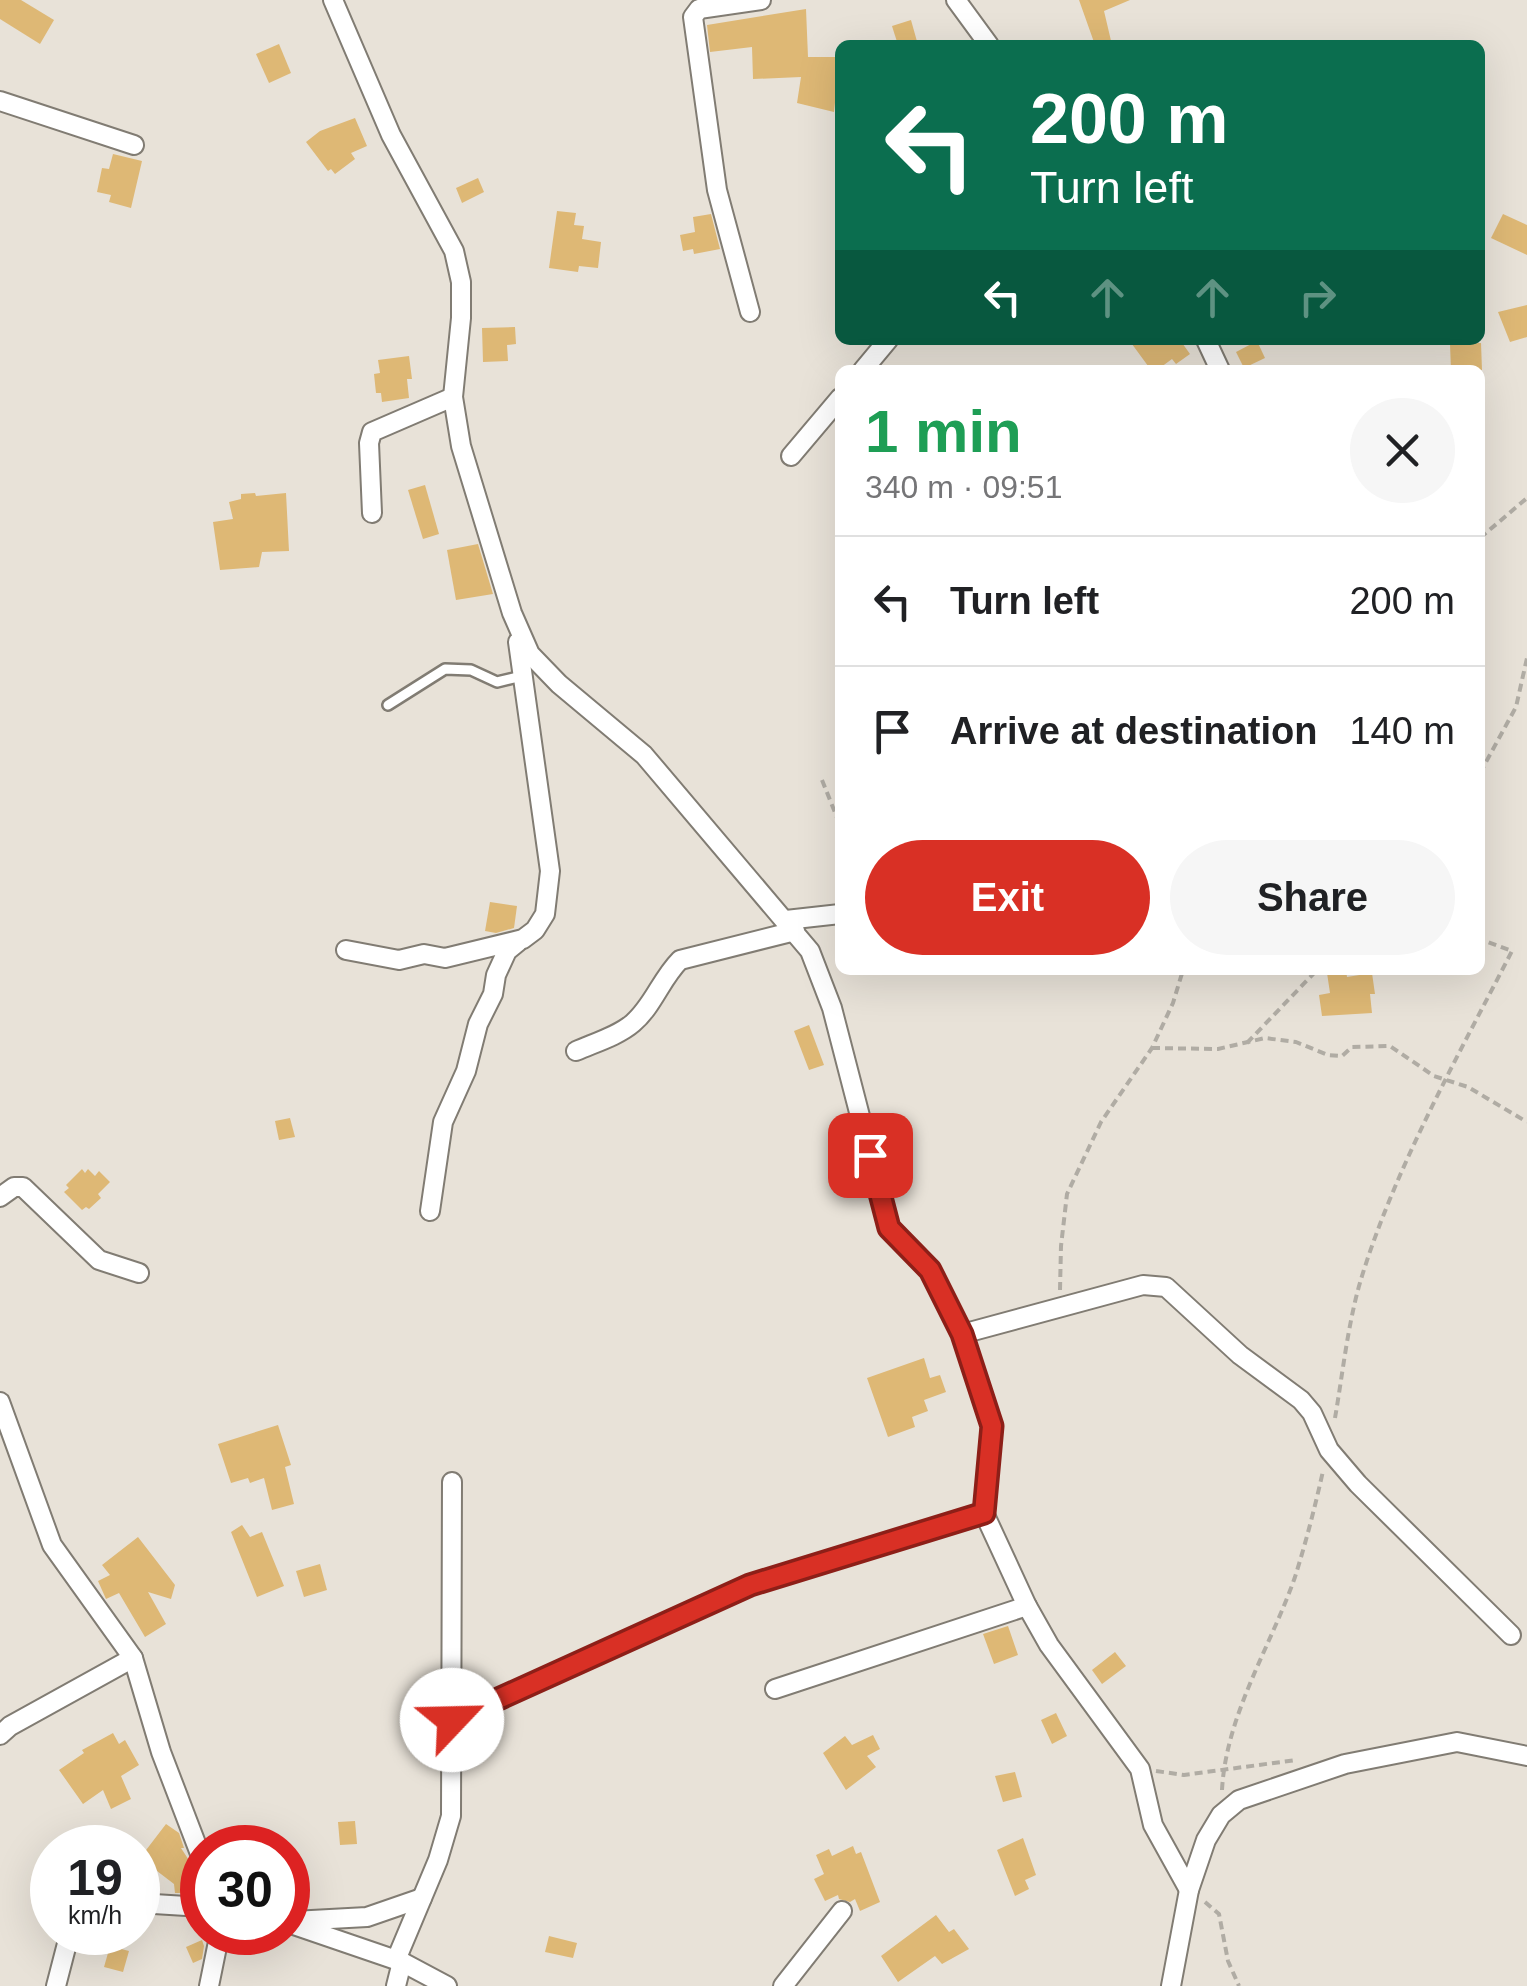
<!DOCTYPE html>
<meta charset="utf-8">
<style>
:root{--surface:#fff;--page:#f6f6f6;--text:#202124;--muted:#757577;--line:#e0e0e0;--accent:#d93025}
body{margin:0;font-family:Arial,sans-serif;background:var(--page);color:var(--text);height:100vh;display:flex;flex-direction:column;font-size:38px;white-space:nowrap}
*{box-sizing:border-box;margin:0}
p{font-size:32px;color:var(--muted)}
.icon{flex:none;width:55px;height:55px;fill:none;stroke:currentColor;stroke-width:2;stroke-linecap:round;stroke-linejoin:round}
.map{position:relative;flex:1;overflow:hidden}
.side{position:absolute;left:835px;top:365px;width:650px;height:610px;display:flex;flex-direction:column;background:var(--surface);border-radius:15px;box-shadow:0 10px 40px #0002}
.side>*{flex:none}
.top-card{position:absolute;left:835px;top:40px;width:650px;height:305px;border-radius:15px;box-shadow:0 10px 40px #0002;background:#0b6e4f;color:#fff;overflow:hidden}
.speed{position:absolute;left:30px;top:1825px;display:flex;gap:20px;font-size:50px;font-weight:700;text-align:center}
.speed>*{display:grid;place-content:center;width:130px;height:130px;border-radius:50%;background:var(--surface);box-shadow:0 10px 40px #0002;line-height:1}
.speed small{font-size:25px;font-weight:400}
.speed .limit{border:15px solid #d22;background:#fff;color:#111}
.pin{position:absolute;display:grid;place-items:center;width:85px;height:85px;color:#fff;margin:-42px;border-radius:20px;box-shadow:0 5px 15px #0006}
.me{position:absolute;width:110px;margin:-55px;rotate:66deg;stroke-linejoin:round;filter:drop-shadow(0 0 8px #0008)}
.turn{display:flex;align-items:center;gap:35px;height:210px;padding:0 30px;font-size:45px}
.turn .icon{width:130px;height:130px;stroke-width:2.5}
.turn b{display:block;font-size:70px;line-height:85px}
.lanes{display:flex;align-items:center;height:95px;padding:0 30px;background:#0003;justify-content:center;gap:50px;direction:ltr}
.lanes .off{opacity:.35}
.round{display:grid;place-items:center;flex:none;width:105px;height:105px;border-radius:52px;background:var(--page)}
.headline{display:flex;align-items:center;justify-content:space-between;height:170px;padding:0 30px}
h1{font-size:60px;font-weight:700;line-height:75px;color:#1e9e55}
.primary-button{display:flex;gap:20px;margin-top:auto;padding:20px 30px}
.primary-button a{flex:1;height:115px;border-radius:60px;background:var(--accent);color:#fff;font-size:40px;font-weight:700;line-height:115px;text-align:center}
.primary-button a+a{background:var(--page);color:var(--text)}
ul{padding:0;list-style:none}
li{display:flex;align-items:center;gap:30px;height:130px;padding:0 30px;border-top:2px solid var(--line)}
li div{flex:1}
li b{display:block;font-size:38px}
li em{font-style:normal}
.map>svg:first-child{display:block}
.building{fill:#deb875}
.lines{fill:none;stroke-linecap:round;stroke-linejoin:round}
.lane-casing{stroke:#817c73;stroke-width:14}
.street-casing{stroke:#817c73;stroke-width:22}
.path{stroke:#b0aca4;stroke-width:4;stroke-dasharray:8 5;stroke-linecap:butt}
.lane{stroke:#fff;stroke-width:9}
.street{stroke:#fff;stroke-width:18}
.route-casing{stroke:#8d1f18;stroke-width:25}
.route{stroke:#d93025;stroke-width:18}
</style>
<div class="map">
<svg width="1527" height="1986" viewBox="0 0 1527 1986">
<rect width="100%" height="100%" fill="#e8e2d8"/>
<g class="building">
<polygon points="0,0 21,0 54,20 40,44 0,19"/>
<polygon points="1079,0 1130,0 1104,11 1112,45 1095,45"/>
<polygon points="806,9 808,57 840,57 834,112 797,103 801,77 753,79 752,47 710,52 707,25"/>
<polygon points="911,20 918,45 898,45 892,26"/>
<polygon points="279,44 291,73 269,83 256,54"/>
<polygon points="355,118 367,146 351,153 355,159 335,174 331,169 328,171 306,142 320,131"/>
<polygon points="113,154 142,161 131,208 109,202 111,195 97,192 102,168 109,169"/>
<polygon points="478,178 484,192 462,203 456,188"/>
<polygon points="557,211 576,213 574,225 584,226 582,239 601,242 598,268 579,266 578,272 549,268"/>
<polygon points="711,214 720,249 694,254 693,249 683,251 680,235 695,232 693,217"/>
<polygon points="1503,214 1527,225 1527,255 1491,238"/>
<polygon points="1527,305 1527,337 1510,342 1498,312"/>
<polygon points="515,327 516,344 507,345 508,361 483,362 482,328"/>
<polygon points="1129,340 1180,340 1190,354 1176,364 1172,359 1157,370 1151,370"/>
<polygon points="1257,341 1265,358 1244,368 1236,352"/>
<polygon points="1481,343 1482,370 1451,370 1450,344"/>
<polygon points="409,356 412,379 407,379 409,398 382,402 381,393 376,393 374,374 380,373 378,360"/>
<polygon points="425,485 439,534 423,539 408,490"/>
<polygon points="255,493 256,496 286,493 289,551 262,552 259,567 220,570 213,522 233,519 229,502 241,499 241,494"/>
<polygon points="478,544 493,594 456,600 447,550"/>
<polygon points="490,902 517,906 514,928 496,933 485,931"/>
<polygon points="1346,970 1347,977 1372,973 1375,994 1370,994 1372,1013 1322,1016 1319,995 1330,993 1327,973"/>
<polygon points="809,1025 824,1065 809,1070 794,1031"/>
<polygon points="290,1118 295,1137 279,1140 275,1121"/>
<polygon points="82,1169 85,1173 88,1169 95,1176 99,1171 110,1182 98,1194 101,1198 89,1209 86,1207 82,1210 64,1192 69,1188 66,1185"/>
<polygon points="924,1358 930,1378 940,1375 946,1392 924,1400 928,1411 912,1417 915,1427 888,1437 867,1378"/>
<polygon points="278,1425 291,1465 285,1467 294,1504 272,1510 264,1478 250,1483 248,1478 231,1483 218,1444"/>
<polygon points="242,1525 250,1537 262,1532 284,1586 257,1597 231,1532"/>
<polygon points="138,1537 175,1585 171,1599 148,1592 166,1624 145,1637 119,1593 106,1599 98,1581 110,1575 102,1565"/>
<polygon points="320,1564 327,1590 304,1597 296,1571"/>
<polygon points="1008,1626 1018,1655 994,1664 983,1634"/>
<polygon points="1115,1652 1126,1666 1102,1684 1092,1670"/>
<polygon points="1056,1713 1067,1736 1052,1744 1041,1720"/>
<polygon points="113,1733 119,1744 125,1740 139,1765 121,1776 131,1799 111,1809 103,1790 83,1804 59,1770 84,1753 82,1750"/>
<polygon points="873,1735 880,1749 867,1756 876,1767 846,1790 823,1753 845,1736 852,1745"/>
<polygon points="1015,1772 1022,1797 1003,1802 995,1776"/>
<polygon points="355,1821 357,1844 340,1845 338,1822"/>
<polygon points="166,1824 179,1833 184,1848 181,1848 194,1868 188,1893 175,1893 174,1884 140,1858"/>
<polygon points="1023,1838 1036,1875 1025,1880 1029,1889 1015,1896 997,1850"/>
<polygon points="853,1846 856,1854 861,1852 880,1902 860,1911 855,1899 850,1902 839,1899 838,1895 825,1901 814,1879 824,1874 816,1855 829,1849 832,1856"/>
<polygon points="936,1915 949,1932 954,1929 969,1949 942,1964 935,1956 898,1982 881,1956"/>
<polygon points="549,1936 577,1943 573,1958 545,1952"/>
<polygon points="202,1940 204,1946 202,1959 193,1963 186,1947"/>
<polygon points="110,1946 129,1951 123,1972 104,1967"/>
</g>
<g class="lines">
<g class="lane-casing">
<polyline id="lane" points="388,705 445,669 471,670 497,682 522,676"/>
</g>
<g class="street-casing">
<g id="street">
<polyline points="333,0 391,135 454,251 461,282 461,318 453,397 461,446 512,613 530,654 559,684 644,755 810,951 832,1008 889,1228 931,1270 962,1334 991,1426 984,1513 1027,1606 1049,1645 1140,1769 1153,1825 1189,1890"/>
<polyline points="956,0 989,45"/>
<polyline points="0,101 134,145"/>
<polyline points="750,312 717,190 693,17 699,9 761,0"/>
<polyline points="1206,340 1220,370"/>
<polyline points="863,370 888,340"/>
<polyline points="791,456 840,398"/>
<polyline points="372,513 369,443 372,432 453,397"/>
<polyline points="786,920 840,914"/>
<polyline points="346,950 399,960 424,954 445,958 523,939 535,930 545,914 550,871 518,642"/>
<path d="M 576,1051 C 594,1043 618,1036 633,1023 C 653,1006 661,979 680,960 L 795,931"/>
<polyline points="0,1197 14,1187 23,1187 99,1260 139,1273"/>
<polyline points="430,1211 443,1122 466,1071 478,1024 493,994 496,975 507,951 518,942"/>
<polyline points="962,1334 1143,1285 1166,1287 1240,1355 1301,1400 1312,1413 1329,1450 1358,1484 1511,1635"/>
<polyline points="0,1402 52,1545 133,1658 161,1752 202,1859"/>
<polyline points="775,1689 1027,1606"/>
<polyline points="452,1720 750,1585 984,1513"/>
<polyline points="0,1735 10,1726 133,1658"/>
<polyline points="138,1903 202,1907"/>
<polyline points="293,1921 367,1917 422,1898"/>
<polyline points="288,1923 402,1962 447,1986"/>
<polyline points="396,1960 438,1860 451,1816 452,1482"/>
<polyline points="56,1986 70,1932"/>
<polyline points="209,1986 220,1932"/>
<polyline points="396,1986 402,1962"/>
<polyline points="783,1986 842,1911"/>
<polyline points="1171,1986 1189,1890 1206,1840 1221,1815 1239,1800 1345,1764 1457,1742 1527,1756"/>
</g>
</g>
<g class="path">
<polyline points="1480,538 1527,498"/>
<polyline points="1480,773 1516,707 1527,658"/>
<polyline points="822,780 840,825"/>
<polyline points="1247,1043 1315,972 1329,970"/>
<polyline points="1152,1048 1218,1049 1265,1038 1296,1042 1328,1055 1342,1056 1352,1047 1390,1046 1434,1076 1468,1087 1527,1122"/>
<polyline points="1060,1290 1061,1246 1067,1194 1101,1122 1152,1048 1173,1003 1183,970"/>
<path d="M 1335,1418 C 1343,1372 1348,1321 1362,1276 C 1396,1166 1459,1054 1512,951 L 1480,939"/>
<polyline points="1156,1771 1184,1775 1296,1760"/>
<path d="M 1222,1790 C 1226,1715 1271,1646 1295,1577 C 1306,1542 1315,1507 1323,1471"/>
<polyline points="1205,1902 1219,1914 1228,1961 1239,1986"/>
</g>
<use href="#lane" class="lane"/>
<use href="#street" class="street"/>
</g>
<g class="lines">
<g class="route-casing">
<polyline id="route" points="452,1720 750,1585 984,1513 992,1426 962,1334 930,1270 889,1228 870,1155"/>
</g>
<use href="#route" class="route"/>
</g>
</svg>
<div class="speed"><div>19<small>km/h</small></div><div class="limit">30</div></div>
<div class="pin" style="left:870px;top:1155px;background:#d93025"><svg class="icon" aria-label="arrive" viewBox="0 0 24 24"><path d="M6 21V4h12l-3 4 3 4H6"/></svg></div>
<svg class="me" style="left:452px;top:1720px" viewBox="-20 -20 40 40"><circle r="19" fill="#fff"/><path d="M0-13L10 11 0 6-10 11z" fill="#d93025"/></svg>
<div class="top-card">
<div class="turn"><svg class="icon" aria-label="left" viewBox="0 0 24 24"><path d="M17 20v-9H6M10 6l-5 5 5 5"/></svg><div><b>200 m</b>Turn left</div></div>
<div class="lanes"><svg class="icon" aria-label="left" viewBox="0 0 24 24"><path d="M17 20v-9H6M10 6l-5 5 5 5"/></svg><svg class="icon off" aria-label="ahead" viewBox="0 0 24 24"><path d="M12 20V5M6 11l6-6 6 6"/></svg><svg class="icon off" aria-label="ahead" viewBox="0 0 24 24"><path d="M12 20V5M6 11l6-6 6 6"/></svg><svg class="icon off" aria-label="right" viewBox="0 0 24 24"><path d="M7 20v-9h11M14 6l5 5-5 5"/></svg></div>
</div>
<section class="side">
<div class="headline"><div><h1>1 min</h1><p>340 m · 09:51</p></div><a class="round"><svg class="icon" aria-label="close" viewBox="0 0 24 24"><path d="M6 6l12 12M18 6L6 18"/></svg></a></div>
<ul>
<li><svg class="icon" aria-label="left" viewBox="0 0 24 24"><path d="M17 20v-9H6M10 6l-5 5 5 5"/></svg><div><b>Turn left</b></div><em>200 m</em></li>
<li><svg class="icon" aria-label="arrive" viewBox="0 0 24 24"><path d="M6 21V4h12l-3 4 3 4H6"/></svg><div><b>Arrive at destination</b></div><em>140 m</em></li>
</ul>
<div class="primary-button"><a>Exit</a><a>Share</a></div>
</section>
</div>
